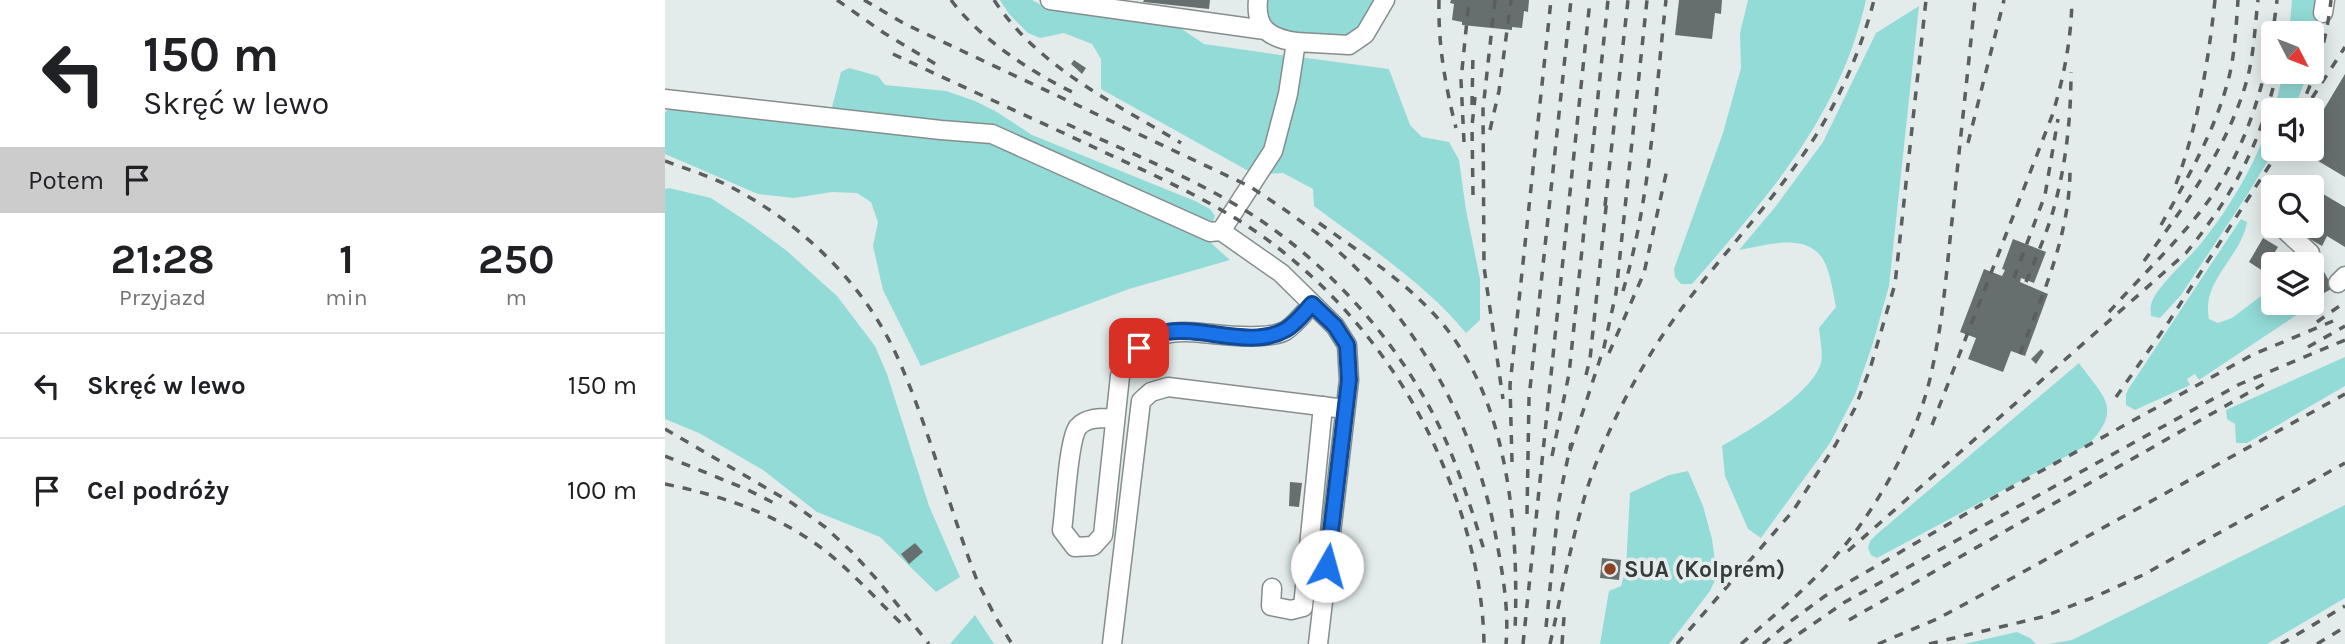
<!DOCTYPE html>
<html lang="pl">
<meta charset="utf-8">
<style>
:root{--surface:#fff;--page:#f2f2f2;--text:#202124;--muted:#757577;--line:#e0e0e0}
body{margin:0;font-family:Karla,sans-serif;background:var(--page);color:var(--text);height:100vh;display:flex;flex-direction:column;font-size:26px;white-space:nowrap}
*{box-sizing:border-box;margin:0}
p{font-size:23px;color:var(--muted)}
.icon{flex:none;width:38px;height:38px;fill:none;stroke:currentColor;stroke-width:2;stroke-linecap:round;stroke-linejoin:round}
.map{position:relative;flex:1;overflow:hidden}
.panel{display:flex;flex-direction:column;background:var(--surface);width:665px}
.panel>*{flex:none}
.guide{background:#fff;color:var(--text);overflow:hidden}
.needle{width:46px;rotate:132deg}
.buttons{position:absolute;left:1596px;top:21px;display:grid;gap:14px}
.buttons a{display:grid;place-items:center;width:63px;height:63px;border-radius:7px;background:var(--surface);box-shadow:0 4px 18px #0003;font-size:35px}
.pin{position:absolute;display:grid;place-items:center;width:60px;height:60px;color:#fff;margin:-30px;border-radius:14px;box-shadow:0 4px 10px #0006}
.me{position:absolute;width:77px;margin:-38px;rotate:7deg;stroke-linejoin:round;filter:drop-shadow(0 0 5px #0008)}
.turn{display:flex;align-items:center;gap:24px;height:147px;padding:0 28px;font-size:32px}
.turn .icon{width:91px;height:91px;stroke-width:2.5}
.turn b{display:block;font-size:49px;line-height:60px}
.then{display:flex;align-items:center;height:66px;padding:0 28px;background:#0003;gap:14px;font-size:26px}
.eta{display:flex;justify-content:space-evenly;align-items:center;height:119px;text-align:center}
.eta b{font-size:42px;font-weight:700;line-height:49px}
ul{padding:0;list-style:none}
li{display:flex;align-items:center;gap:21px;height:105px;padding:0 28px;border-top:2px solid var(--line)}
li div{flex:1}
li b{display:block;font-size:26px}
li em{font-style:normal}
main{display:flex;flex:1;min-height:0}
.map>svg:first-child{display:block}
.green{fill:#93dbd7}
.building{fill:#676f6e}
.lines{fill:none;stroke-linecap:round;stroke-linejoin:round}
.minor-casing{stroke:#858d8d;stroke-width:21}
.minor{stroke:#fff;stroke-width:18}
.rail{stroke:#5a5e5e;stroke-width:3.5;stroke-dasharray:9 9;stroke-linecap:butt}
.route-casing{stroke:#114b97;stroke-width:18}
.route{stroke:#1a73e8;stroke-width:12}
.poi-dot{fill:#8b4225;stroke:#e3eceb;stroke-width:2.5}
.labels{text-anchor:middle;stroke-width:7;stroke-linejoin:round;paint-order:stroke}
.poi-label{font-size:23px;font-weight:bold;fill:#373a3a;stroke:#e3eceb;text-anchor:start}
</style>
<main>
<section class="panel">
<div class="guide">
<div class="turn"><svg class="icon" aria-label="left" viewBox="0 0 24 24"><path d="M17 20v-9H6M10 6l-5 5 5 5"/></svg><div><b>150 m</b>Skręć w lewo</div></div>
<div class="then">Potem<svg class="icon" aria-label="arrive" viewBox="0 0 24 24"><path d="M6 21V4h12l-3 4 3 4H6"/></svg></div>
</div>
<div class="eta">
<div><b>21:28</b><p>Przyjazd</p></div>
<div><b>1</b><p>min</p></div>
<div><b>250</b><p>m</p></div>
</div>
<ul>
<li><svg class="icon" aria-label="left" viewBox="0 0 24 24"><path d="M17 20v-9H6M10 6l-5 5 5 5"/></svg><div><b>Skręć w lewo</b></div><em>150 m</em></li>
<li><svg class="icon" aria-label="arrive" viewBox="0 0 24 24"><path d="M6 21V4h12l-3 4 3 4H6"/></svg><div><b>Cel podróży</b></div><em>100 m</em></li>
</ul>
</section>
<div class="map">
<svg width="1680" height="644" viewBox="0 0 1680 644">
<rect width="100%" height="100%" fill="#e3eceb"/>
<g class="green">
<polygon points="335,0 367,0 378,6 508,23 539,44 622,56 604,149 587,173 436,89 436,59 427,44 399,33 375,38 363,33 344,14"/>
<path d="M 599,0 L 712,0 L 690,33 C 674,37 618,38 607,27 C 600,20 600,9 599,0 Z"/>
<path d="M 1083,0 L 1201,0 C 1174,118 1103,196 1027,284 L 1016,284 L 1010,277 L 1009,269 L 1058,133 L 1076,68 L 1075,33 Z"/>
<polygon points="1627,0 1653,0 1647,54 1647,33 1624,33"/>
<path d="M 1254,6 L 1224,286 L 1208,343 L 1190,395 L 1165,443 L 1096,538 L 1083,529 L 1060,476 L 1057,446 C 1086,429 1142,397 1155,366 C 1159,356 1155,339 1154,328 L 1171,307 C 1168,293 1166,276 1160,263 C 1145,231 1101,245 1074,250 L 1111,206 L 1158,142 L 1211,33 Z"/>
<path d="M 634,57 L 724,69 L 745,125 L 757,137 L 784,142 L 794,160 L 801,210 L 815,279 L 815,320 L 801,333 C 761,284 700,244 649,206 L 648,189 L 618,173 L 603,174 Z"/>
<polygon points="184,68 213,76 220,85 281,91 310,101 332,112 367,135 530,201 545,209 550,216 543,236 546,243 565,260 464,289 256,366 218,290 208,246 213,222 206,202 192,193 167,192 129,198 93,194 0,154 0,112 5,109 22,108 164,119 176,72"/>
<path d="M 1618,72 L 1643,72 L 1629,110 L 1608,110 L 1610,149 L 1582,195 L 1516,295 L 1495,318 L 1486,316 C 1486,314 1485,307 1486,305 C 1490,287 1525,258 1537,242 C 1576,194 1607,133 1618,72 Z"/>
<polygon points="4,188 46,198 87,225 122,251 172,296 210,346 222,374 264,506 295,577 271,592 215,537 152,512 98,470 34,433 0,419 0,189"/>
<path d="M 1576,219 L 1582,222 C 1576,258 1536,280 1544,319 L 1553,323 L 1567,318 L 1608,287 L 1608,303 L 1647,303 L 1647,287 L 1652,297 L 1645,306 L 1534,380 L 1530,374 L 1522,379 L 1525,385 L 1470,410 L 1461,405 L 1461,394 L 1464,388 Z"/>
<polygon points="1680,357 1680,386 1582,443 1571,443 1570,424 1562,419 1561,410"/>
<path d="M 1414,363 C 1437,396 1459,407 1424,444 L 1212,558 L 1206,555 L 1203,548 L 1205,541 L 1212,534 Z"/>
<polygon points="1023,471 1038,506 1047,539 1052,576 1045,591 1004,644 935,644 944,591 956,586 961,568 965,493 1004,475"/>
<polygon points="1680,505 1680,598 1602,644 1384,644 1407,640"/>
<polygon points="310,615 329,644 285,644"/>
<polygon points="1352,632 1365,638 1371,644 1299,644"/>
</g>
<g class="building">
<polygon points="479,0 545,0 544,9 478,2"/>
<polygon points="786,0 864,0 863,12 859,11 857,28 847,27 847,30 797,25 797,22 787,20 789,4 785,3"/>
<polygon points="1014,0 1057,0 1056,14 1050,13 1047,39 1010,35"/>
<polygon points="409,60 421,68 417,74 406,64"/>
<polygon points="1680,74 1680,177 1633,149 1647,149 1647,129"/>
<polygon points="1633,179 1680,207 1680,247 1662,236 1657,246 1638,235 1643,226 1647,226 1647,187 1628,187"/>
<polygon points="1598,238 1613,247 1598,271 1584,262"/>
<polygon points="1348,239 1381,252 1369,283 1356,278 1355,282 1383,294 1360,356 1346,351 1338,372 1303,359 1311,338 1295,332 1319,269 1337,276 1340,270 1337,269"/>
<polygon points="1658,270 1668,288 1652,297 1647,287 1647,283 1651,281 1648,276"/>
<polygon points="1376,349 1379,352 1371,364 1366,359"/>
<polygon points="625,482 637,483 634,507 624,506"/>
<polygon points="250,543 258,552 244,564 236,554"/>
<polygon points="937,558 956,560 954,580 935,578"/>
</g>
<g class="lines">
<g class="minor-casing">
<g id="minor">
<polyline points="385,0 600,30"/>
<path d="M 593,0 C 590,30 606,38 631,42"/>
<polyline points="1658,13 1660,0"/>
<polyline points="0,99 276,130 327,134 545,232 556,231 608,151 623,94 631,42 684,45 700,34 720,0"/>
<polyline points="1620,230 1645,253"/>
<polyline points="556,231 616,273 670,326 682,345 684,380 653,644"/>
<polyline points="1673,283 1680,276"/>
<path d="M 449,418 C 437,418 422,417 413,427 C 403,440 400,511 397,530 L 410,547 L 428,546 L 438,535 L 455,376 C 487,308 535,340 593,336 C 601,336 612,335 620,331 C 630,325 639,313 647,304"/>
<polyline points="607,588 606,606 626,610 638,607 658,406"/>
<polyline points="447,644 476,401 486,392 503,387 680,409"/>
</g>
</g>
<use href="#minor" class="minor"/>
<g class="rail">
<polyline points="172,0 219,33 274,66"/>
<path d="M 199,0 L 240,24 L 584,186 C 621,210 658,235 690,267 C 765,342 814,439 832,543 C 838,575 844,611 841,644"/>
<path d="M 286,0 C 316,40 366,72 411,94"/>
<path d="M 329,0 C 374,68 448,102 516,143"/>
<path d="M 774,0 C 773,44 780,85 791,128"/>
<polyline points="830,0 818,109 819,267 838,399"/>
<path d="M 228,54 C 298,87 369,119 439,152 C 491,176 545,200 593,233 C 675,291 740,372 778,465 C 802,521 818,583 819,644"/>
<polyline points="1647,98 1680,47"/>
<polyline points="807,105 808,52"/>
<path d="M 1634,110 C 1651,76 1662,38 1666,0"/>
<path d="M 402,124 C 469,155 540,182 601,224 C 674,275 737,348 775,428 C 794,468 807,511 820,553"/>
<polyline points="825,130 834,91 846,0"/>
<polyline points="799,142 796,80 804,0"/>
<polyline points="1303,143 1339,0"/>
<path d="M 0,161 C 22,169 44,176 64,186 C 138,224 202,286 235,363 C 266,434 285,511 313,583 L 331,618 L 347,644"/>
<path d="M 1511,184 C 1533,124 1543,64 1550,0"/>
<polyline points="808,195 807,126 810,97"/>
<polyline points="940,206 963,0"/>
<path d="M 654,223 C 693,251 734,277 767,312 C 844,392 854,526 850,632"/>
<path d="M 1496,225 C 1522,179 1549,133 1563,81 C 1570,55 1571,27 1573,0"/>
<path d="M 1479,261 C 1521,204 1562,149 1582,80 C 1589,54 1590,26 1593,0"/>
<polyline points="1349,278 1380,195 1393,119"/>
<path d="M 1361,282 C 1369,262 1378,242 1385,221 C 1400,174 1406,122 1406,72"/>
<path d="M 958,291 C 986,197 990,97 1001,0"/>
<path d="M 1444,312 C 1477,275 1515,240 1544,200 C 1586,140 1604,72 1612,0"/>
<polyline points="1652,322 1680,302"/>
<polyline points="1643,347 1680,326"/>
<polyline points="944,353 979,273 1003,165"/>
<path d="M 1355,354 C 1378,294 1405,234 1405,169"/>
<polyline points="921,375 925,359 942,198"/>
<polyline points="1451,397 1501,326 1615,149"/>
<path d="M 1267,425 L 1387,116 C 1399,77 1406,41 1407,0"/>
<polyline points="0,429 127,503 160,527 187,552 215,583 264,644"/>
<polyline points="905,451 939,347 951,293 982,0"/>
<polyline points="0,456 81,489 109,503"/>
<polyline points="887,456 904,374 943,0"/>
<polyline points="847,462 845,385 886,0"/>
<path d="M 0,484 C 59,496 115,515 163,553 C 191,576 215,603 241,628"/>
<polyline points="862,514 864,398 906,0"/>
<path d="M 1183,551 L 1521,253 C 1569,194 1595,145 1612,72"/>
<polyline points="1184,620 1599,384"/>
<polyline points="881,627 894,500 906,443"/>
<polyline points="858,644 925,0"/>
<path d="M 885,644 C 896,596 905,547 919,499 C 934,448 957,401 985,355 C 1027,286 1086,229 1133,162 C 1168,114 1194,58 1209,0"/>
<polyline points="897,644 899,617"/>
<polyline points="1012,644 1128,511 1171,444 1190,408 1205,369 1230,284 1261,0"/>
<path d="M 1076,644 C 1119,607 1163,571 1196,524 C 1229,477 1257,422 1268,365 C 1279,314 1282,263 1288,212 C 1295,141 1303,71 1310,0"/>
<polyline points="1098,644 1122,624 1160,596 1340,491 1587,355 1668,321"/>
<polyline points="1119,644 1180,602 1575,384 1680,340"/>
<polyline points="1213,644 1272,619 1311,598 1680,394"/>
<polyline points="1264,644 1377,617 1427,598 1478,575 1680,463"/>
<polyline points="1616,644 1680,606"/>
<polyline points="1652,644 1680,627"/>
</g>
</g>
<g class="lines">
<g class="route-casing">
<path id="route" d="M 474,348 C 482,341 491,334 502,332 C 538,326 586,349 620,330 C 630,325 639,313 647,304 L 670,326 L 682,345 L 684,380 L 662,566"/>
</g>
<use href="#route" class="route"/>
</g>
<circle class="poi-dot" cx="945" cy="569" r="7"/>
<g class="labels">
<g class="poi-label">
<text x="959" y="577">SUA (Kolprem)</text>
</g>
</g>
</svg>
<div class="buttons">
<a><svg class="needle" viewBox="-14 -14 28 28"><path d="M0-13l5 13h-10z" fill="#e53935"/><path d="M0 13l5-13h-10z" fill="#757577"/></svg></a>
<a><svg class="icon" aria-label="sound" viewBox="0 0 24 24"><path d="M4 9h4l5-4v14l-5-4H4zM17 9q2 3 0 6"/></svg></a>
<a><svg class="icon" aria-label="search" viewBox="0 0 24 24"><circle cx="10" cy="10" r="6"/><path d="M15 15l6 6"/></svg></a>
<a><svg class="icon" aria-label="layers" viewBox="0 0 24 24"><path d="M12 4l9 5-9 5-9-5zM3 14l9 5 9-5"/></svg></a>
</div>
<div class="pin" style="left:474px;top:348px;background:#d93025"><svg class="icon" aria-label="arrive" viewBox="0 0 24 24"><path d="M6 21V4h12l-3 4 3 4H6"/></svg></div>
<svg class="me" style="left:662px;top:566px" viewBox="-20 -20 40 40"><circle r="19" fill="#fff"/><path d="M0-13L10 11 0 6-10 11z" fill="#1a73e8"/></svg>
</div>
</main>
